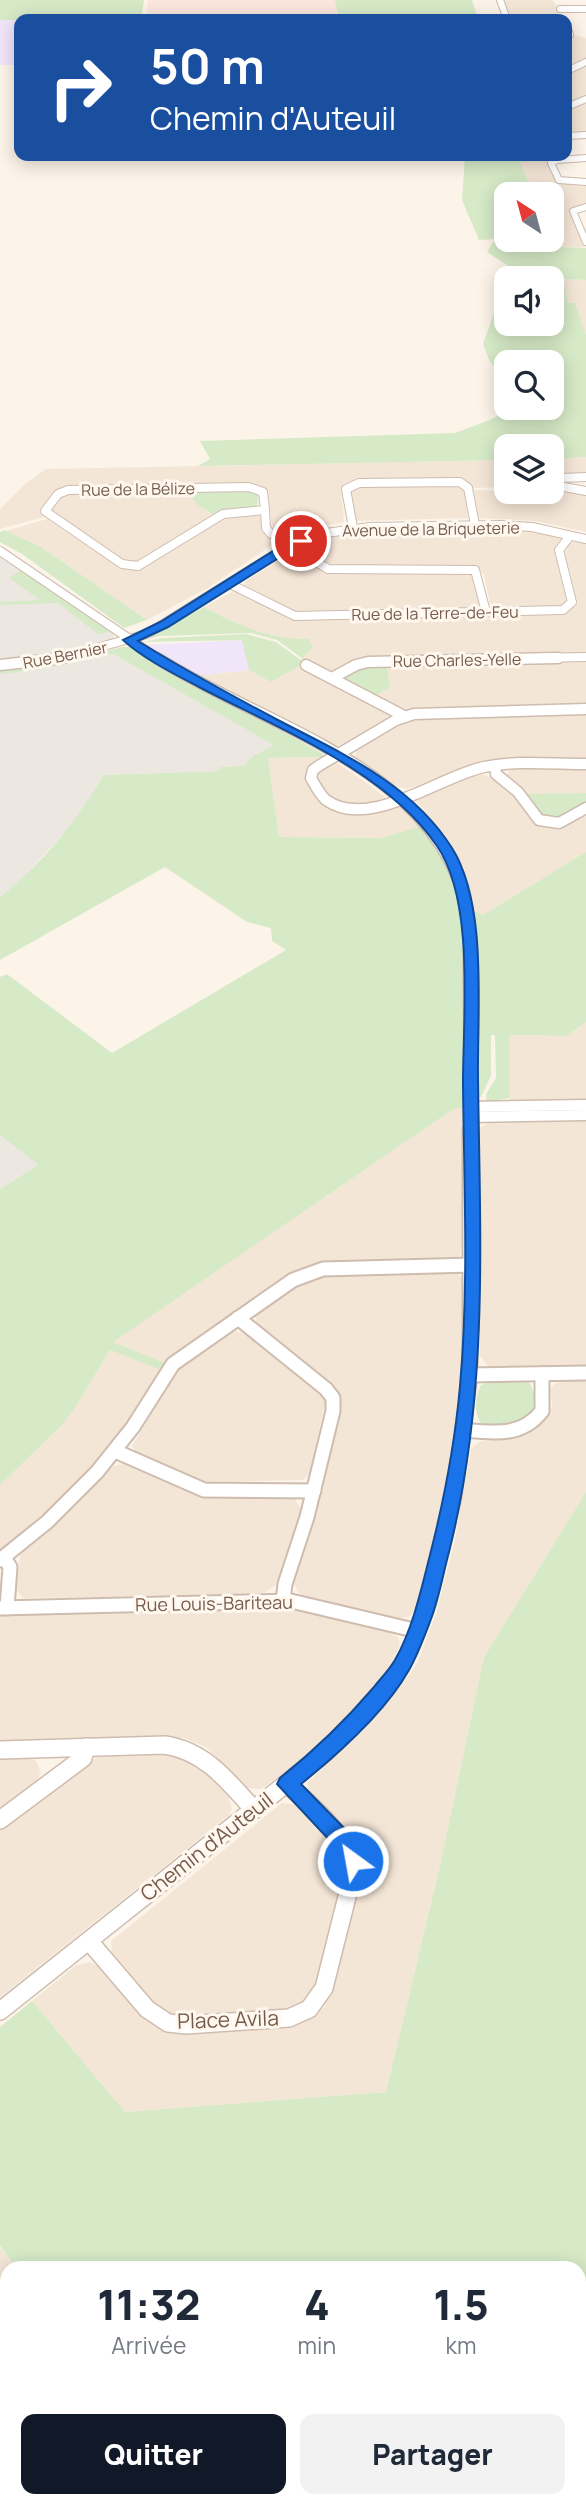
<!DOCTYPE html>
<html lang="fr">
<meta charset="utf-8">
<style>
:root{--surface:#fff;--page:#f2f2f3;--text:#1f2937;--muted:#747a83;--accent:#111827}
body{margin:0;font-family:Manrope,sans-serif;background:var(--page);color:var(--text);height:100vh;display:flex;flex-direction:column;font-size:26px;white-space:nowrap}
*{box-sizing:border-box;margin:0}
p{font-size:23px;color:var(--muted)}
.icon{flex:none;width:38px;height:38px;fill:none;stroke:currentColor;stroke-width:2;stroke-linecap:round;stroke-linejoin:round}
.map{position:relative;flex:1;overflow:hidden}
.side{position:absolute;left:0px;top:2261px;width:586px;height:247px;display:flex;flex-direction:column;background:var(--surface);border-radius:21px 21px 0 0;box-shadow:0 4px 18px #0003}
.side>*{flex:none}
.guide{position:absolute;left:14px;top:14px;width:558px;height:147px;border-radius:14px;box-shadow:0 4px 18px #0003;background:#1a4fa0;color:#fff;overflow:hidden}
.needle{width:46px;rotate:324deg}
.fabs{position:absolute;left:494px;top:182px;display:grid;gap:14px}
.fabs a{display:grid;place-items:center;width:70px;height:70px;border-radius:14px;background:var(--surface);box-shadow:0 4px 18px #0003;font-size:35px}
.pin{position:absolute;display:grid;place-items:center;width:60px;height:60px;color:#fff;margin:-30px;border:4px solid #fff;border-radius:50%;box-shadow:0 2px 7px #0007}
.me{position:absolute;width:77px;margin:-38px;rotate:328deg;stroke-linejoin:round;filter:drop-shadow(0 0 5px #0008)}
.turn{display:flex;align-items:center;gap:24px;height:147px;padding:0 21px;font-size:32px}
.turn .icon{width:91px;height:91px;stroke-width:2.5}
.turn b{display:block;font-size:49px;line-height:60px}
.eta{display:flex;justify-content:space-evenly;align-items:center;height:119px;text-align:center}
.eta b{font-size:42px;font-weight:800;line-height:49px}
.button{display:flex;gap:14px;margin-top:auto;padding:14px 21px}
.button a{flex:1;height:80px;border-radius:14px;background:var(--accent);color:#fff;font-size:28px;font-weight:800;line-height:80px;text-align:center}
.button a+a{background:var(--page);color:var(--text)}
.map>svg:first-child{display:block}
.residential{fill:#f4e6d7}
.commercial{fill:#fce6dd}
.industrial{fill:#ede7e2}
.education{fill:#f1e5f9}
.green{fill:#d6eac7}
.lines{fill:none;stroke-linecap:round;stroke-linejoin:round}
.minor-far4-casing{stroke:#cebcaf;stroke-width:8}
.minor-far3-casing{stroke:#cebcaf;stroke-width:10}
.minor-far2-casing{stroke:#cebcaf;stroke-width:13}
.minor-far1-casing{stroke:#cebcaf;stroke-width:17}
.minor-casing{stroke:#cebcaf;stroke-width:20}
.minor-far4{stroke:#fff;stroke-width:6}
.minor-far3{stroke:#fff;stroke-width:8}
.minor-far2{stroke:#fff;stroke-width:10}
.minor-far1{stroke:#fff;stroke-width:13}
.minor{stroke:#fff;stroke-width:17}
.route{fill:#1a73e8;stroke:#114b97;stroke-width:2}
.labels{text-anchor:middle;stroke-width:6;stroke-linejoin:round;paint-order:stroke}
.far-street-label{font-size:16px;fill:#765b4d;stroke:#fff8ef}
.street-label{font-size:18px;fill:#765b4d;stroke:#fff8ef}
.near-street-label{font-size:21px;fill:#765b4d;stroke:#fff8ef}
</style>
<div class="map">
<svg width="586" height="2507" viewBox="0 0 586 2507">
<rect width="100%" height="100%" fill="#fcf4e9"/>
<g class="residential">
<polygon points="503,0 553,0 561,19 510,19"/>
<polygon points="573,35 586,38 586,61 567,69 567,39"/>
<polygon points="586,64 586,96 567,104 567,73"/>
<polygon points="586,101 586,134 567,134 567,109"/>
<polygon points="520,161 548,161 555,181 567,184 586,183 586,205 572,208 569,211 584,247 554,248 551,240 551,194 533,194"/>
<polygon points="563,279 586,280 586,335 575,303 568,303"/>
<polygon points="586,457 586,474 551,475 551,459"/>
<polygon points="506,460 506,487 473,488 463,480 357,481 346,483 341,490 344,522 317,527 285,539 272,527 268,491 253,484 55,492 40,509 44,517 0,529 0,509 25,484 46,469"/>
<polygon points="454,483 463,487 468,518 355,521 351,489 355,486"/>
<polygon points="551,487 586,494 586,532 535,521 479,518 474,490 551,492"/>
<polygon points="187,490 196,504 214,515 139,562 128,563 51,511 63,495 71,493"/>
<polygon points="256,514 260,516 264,533 277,542 206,589 147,620 41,547 5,531 47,519 117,566 131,569 148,565 225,516"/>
<polygon points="497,528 518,529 561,538 554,550 567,603 564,606 495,608 490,604 484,574 472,566 332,567 301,548 307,543 331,536 365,531"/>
<polygon points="576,542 586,543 586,654 366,659 331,672 303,659 309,639 287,640 257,633 204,607 234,591 284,616 297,619 566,612 578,604 565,552 569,543"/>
<polygon points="290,553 330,572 471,573 479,604 471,609 298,613 244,585 246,581"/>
<polygon points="586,660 586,705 406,709 375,696 390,688 387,664"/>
<polygon points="300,666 387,711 389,717 342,745 333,746 197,676 249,670 271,682"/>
<polygon points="586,713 586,760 476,765 407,789 398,787 354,758 357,750 397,727 423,718"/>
<polygon points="324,757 308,769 305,778 322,804 335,811 352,814 404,806 424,825 382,838 279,837 268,758"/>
<polygon points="335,762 361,779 387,799 371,805 354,807 327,795 317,780 317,774"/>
<polygon points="586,767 586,793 526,794 507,776 508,772 514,769"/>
<polygon points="478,773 492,777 513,794 531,820 542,826 564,826 586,814 586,852 483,915 475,911 464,868 451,844 415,799"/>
<polygon points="586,1022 586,1100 509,1101 509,1035 566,1036"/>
<polygon points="455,1108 466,1108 466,1210 460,1256 452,1259 308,1267 283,1279 165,1363 112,1342"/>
<polygon points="586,1118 586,1367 489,1367 480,1356 479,1128 492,1121"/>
<polygon points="452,1271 460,1275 463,1281 461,1380 457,1419 443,1506 418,1604 409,1617 400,1618 305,1597 299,1593 294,1584 342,1400 333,1385 257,1325 255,1315 300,1283 320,1276"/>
<polygon points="234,1331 247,1335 326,1400 309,1474 303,1480 200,1482 137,1453 132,1446 177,1371"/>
<polygon points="110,1350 160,1370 115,1442 68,1493 0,1550 0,1485 61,1426 75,1408"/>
<polygon points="586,1379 586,1492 484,1657 440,1866 386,2092 125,2112 32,2001 75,1966 90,1962 100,1967 147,2019 169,2033 182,2035 295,2026 314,2016 324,2007 335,1976 361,1872 360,1858 348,1835 308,1793 307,1783 361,1733 403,1683 417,1663 436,1614 455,1539 471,1449 480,1441 506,1439 531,1432 548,1416 552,1407 551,1389 553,1385 563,1380"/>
<polygon points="123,1464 197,1496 279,1495 295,1499 301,1510 275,1586 260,1595 23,1598 17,1590 20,1554 75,1506 111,1467"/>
<polygon points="291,1608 388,1632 398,1637 400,1646 385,1673 342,1722 290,1769 261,1789 247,1788 206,1747 184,1738 0,1742 0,1616"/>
<polygon points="177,1754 194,1761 227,1794 232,1808 229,1815 0,1997 0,1829 97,1757"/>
<polygon points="0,1758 31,1759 36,1761 41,1773 35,1785 0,1812"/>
<polygon points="282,1803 298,1805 340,1848 346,1869 316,1986 305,2001 286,2010 172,2017 150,2000 112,1955 111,1941"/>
<polygon points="0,2247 16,2268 7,2268 7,2501 83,2501 85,2507 0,2507"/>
</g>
<polygon class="commercial" points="148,0 335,0 339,19 146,19"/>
<g class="industrial">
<polygon points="0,555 114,634 113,641 48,658 0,662"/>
<polygon points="113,654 275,745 250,758 244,766 220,767 219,771 104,775 76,820 19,882 0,897 0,674 39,670"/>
<polygon points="0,1135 38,1165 0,1189"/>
</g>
<g class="education">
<rect x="0" y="20" width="19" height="45"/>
<polygon points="243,640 249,670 197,676 144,645"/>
</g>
<g class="green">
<polygon points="0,0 144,0 141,19 0,20"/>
<polygon points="335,0 472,0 478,19 339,19"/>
<polygon points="465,156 557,157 548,161 520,162 533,194 506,194 506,240 551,240 554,247 586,248 586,280 563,279 568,303 575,303 586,335 586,457 551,459 551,446 506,446 506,460 198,466 210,459 200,441 455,433 490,420 513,408 551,408 551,362 506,362 506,380 490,362 483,344 506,279 506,324 551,324 551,278 506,278 510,267 487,252 495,239 479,240 462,200"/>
<polygon points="249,489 259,493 257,506 225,510 214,515 196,504 187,490"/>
<polygon points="4,530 41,547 147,620 124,628 22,554 0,542 0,532"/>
<polygon points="23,569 108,630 107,632 98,634 58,603 0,605 0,602 40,600 9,578"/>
<path d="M 204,607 C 239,625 269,640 309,639 L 313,648 L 306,653 L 303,659 L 277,640 L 251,633 L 160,636 L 146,639 Z"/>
<polygon points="246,634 276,642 305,663 271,682 249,670 242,640 144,642 162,638"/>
<path d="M 122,647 L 130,647 L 323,754 L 324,757 L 268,758 L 279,837 L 382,838 L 424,825 L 449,863 L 462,912 L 466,1108 L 455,1108 L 113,1342 L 165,1363 L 160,1370 L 110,1350 L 75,1408 L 61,1426 L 0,1485 L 0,1189 L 38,1165 L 0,1135 L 0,977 L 7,974 L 112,1053 L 286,950 L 272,941 L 271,928 L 247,922 L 165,867 L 0,960 L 0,897 C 44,862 75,822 104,775 L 219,771 L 220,767 L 244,766 L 250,758 L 274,745 L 113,654 L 39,670 L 0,674 L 0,669 L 45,666 Z"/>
<polygon points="387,664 390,688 375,696 344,678 362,666"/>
<polygon points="586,793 586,803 557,819 543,817 526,794"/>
<polygon points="586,852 586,1022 566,1036 509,1035 509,1098 487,1102 486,1094 496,1078 495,1035 491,1035 491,1076 481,1097 477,1097 475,911 483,915"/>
<path d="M 494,1381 L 529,1382 L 535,1395 L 532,1412 C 519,1425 500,1430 482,1424 C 473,1414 475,1396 481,1385 Z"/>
<polygon points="586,1492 586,2507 85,2507 83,2501 579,2501 579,2268 16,2268 0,2246 0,2027 32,2001 125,2112 386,2092 440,1866 484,1657"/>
</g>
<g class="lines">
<g class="minor-far4-casing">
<g id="minor-far4">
<polyline points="500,0 507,19"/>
<polyline points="560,9 586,9"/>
<polyline points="567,25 570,35 567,37"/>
<polyline points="567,71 586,62"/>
<polyline points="567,107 586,99"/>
<polyline points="567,136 586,135"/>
<polyline points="586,158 557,160 551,163 559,180 586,182"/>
<polyline points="586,207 573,211 586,242"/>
</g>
</g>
<g class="minor-far3-casing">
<g id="minor-far3">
<polyline points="586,477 561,478 554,482 559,486 586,491"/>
<polygon points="249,487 263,492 265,510 223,514 138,566 122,564 45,511 58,494 68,490"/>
<polyline points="265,510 266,528 270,533 328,569 475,570 486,612"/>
<polyline points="353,528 346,489 359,483 460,482 468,488 475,525"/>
<polyline points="0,551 159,659"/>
<polyline points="230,584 295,616 563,610 572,602 559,550 570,536"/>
<polyline points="57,659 147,634 282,550 326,533 370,527 502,525 532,527 586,539"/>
<polyline points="481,659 586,657"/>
</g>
</g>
<g class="minor-far2-casing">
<g id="minor-far2">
<path d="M 157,658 C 266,728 441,767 468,914 C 471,936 468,961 469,983 C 469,1033 470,1082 470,1132"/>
<polyline points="0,665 63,658"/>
<polyline points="306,665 404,716"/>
<polyline points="332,678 356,665 368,662 558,658"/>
<path d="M 586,709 L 414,714 L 396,720 L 320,765 L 313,770 L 311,778 C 315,785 320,795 326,800 C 369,831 440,776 484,767 C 517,760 553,764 586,764"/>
<polyline points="495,766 496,774 518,792 539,820 559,823 586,808"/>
<polyline points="471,1107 586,1105"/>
<polyline points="471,1117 586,1115"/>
</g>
</g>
<g class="minor-far1-casing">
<g id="minor-far1">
<polyline points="238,1318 326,1389 333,1398 333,1411 307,1517 285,1584 283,1601"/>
<polyline points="470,1375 586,1373"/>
<path d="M 464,1430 C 494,1433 522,1437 542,1411 L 542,1374"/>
<polyline points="115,1451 204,1490 314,1491"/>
<polyline points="4,1557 10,1567 7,1608"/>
<polyline points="0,1560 47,1522 97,1472 133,1427 173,1364 293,1280 323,1269 472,1265"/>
<polyline points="0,1608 291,1601 418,1631"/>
<polyline points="342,1736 380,1696 411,1649 431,1592 454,1497 470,1375 470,1130"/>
</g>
</g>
<g class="minor-casing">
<g id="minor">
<path d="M 0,1750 L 165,1745 C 205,1751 228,1781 254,1810"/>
<polyline points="0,1820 83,1758 86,1747"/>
<path d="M 89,1941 L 147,2009 L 168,2023 L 186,2025 L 289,2018 L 309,2009 L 324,1988 L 352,1877 C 351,1835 315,1810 287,1784"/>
<polyline points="0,2011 326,1752 343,1734"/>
</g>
</g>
<use href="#minor-far4" class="minor-far4"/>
<use href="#minor-far3" class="minor-far3"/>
<use href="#minor-far2" class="minor-far2"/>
<use href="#minor-far1" class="minor-far1"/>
<use href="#minor" class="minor"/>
</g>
<path class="route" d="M 297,539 L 306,541 L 168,627 L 138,641 C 183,669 229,694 276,719 C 341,753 411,783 452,848 C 488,905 477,1011 478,1078 C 480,1240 489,1393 449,1552 C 443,1574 439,1598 431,1619 C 425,1635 418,1654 409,1670 C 386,1711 337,1755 301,1784 L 348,1832 L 363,1861 L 360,1867 L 353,1870 L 346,1867 L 334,1845 L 277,1784 L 280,1778 C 315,1750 345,1721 374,1687 C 381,1678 390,1669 395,1660 C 413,1628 421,1590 430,1555 C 444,1500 455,1443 460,1386 C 469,1286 464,1183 463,1083 C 463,1017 475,901 437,846 C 386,771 279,729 199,687 C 174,674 144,659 123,640 L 160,622 L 278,548 Z"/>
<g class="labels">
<g class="far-street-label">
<text transform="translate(138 489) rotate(-1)" y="6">Rue de la Bélize</text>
<text transform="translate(431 529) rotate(-1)" y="6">Avenue de la Briqueterie</text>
<text transform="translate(435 613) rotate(-1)" y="6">Rue de la Terre-de-Feu</text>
<text transform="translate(65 655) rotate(-11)" y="6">Rue Bernier</text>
<text transform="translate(457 660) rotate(-1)" y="6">Rue Charles-Yelle</text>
</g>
<g class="street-label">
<text transform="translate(214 1604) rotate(-1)" y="6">Rue Louis-Bariteau</text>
</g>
<g class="near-street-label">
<text transform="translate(207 1847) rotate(-38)" y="7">Chemin d'Auteuil</text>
<text transform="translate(228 2020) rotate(-2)" y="7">Place Avila</text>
</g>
</g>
</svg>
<div class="fabs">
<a><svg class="needle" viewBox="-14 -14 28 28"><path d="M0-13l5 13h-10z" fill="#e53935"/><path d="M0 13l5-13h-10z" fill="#747a83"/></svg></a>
<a><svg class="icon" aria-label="sound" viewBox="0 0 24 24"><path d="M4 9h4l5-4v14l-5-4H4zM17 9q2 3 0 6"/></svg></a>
<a><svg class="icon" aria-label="search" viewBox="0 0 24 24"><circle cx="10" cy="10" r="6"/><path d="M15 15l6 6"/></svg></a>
<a><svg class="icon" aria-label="layers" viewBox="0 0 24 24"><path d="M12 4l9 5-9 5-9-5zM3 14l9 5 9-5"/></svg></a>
</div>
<div class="pin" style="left:301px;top:541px;background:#d93025"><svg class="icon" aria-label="arrive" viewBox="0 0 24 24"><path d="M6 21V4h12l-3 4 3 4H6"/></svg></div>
<svg class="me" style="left:353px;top:1861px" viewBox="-20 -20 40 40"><circle r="17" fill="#1a73e8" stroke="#fff" stroke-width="3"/><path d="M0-11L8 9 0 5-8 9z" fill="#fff"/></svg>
<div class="guide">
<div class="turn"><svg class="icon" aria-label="right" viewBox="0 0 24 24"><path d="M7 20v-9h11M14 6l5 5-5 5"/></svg><div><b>50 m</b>Chemin d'Auteuil</div></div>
</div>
<section class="side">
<div class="eta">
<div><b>11:32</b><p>Arrivée</p></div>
<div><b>4</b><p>min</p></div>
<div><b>1.5</b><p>km</p></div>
</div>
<div class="button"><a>Quitter</a><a>Partager</a></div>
</section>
</div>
